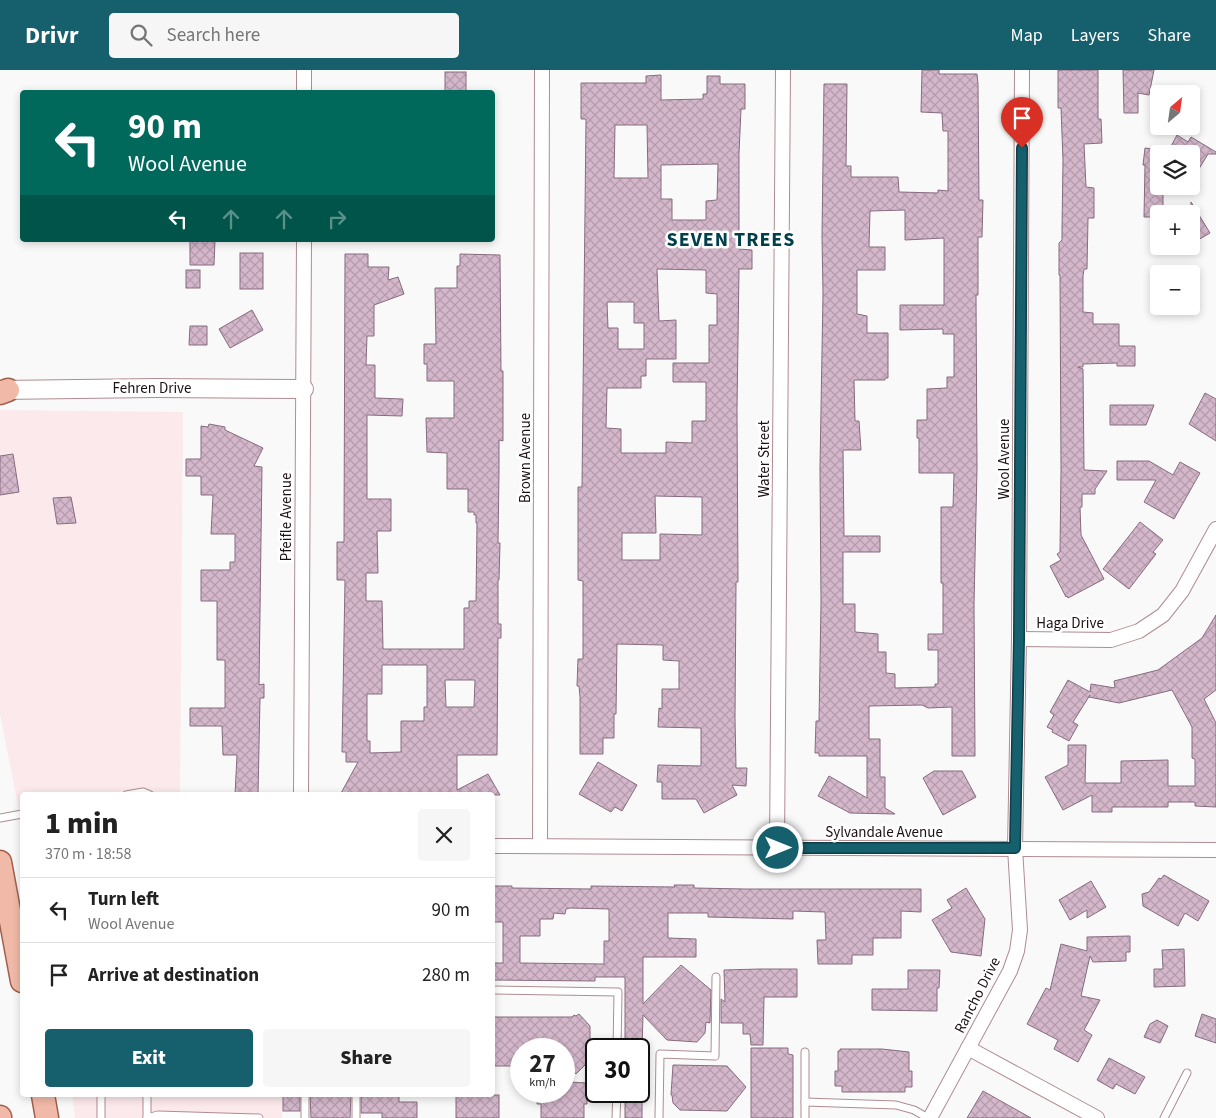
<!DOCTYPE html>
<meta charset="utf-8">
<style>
:root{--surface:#fff;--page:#f6f6f6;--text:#222;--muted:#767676;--line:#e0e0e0;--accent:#16606e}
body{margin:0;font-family:"Source Sans 3",sans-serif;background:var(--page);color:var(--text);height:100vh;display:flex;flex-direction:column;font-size:19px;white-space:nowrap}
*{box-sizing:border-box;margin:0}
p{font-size:16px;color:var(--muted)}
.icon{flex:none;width:28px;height:28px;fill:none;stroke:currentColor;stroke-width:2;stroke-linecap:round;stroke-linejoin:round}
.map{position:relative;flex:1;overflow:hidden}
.sheet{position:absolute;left:20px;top:722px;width:475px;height:305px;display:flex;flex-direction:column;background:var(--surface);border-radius:5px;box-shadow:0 2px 8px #0003}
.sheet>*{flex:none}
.top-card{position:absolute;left:20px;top:20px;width:475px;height:152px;border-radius:5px;box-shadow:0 2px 8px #0003;background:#00695c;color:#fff;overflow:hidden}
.needle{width:32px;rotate:29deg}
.buttons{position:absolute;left:1150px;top:15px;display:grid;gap:10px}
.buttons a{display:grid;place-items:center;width:50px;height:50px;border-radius:5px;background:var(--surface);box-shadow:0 2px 8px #0003;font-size:25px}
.speed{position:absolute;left:510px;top:968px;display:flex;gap:10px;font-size:25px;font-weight:700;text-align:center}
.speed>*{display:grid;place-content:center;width:65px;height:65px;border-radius:50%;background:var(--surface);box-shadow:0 2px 8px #0003;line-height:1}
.speed small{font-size:12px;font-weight:400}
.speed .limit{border:2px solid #111;border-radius:8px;background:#fff;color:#111}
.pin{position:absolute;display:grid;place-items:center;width:42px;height:42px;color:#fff;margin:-51px -21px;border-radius:50% 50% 50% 0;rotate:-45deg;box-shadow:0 0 5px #0007}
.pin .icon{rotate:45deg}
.me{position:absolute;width:55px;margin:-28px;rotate:90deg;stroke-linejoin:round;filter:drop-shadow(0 0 4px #0008)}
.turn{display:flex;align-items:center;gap:18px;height:105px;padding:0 25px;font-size:22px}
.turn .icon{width:65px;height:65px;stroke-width:2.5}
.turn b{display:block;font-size:35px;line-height:42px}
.lanes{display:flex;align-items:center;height:48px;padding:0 25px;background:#0003;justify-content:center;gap:25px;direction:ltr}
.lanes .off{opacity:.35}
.round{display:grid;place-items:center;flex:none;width:52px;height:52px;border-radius:5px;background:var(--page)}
.summary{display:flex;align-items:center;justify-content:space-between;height:85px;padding:0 25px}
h1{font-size:30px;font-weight:800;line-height:38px}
.button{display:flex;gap:10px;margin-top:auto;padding:10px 25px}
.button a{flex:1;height:58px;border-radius:5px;background:var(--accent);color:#fff;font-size:20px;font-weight:800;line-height:58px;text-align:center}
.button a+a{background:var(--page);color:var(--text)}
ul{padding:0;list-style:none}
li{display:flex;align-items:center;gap:15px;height:65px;padding:0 25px;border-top:1px solid var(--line)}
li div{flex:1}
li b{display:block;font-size:19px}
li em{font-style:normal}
header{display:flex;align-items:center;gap:30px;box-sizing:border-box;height:70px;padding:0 25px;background:var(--accent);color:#fff}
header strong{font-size:24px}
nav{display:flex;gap:28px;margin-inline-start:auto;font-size:18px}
.search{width:350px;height:45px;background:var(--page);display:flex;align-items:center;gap:12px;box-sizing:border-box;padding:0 18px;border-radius:5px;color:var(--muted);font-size:19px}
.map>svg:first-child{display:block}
.built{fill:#fce9eb}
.building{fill:url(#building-cross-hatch);stroke:#866c7e;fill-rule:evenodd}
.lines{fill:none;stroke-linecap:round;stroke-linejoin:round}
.service-casing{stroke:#af8c91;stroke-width:9}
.minor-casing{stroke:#af8c91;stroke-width:16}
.tertiary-casing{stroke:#af8c91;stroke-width:20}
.primary-casing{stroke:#a1604c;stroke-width:25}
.service{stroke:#fff;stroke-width:7}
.minor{stroke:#fff;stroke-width:14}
.tertiary{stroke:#fff;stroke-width:18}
.primary{stroke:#f1b9a7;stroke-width:22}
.route-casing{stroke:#0e3e48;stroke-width:12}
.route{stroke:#16606e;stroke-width:9}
.labels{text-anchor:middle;stroke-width:5;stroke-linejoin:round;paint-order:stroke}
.street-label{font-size:15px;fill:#1c1012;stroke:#fff}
.district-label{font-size:20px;font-weight:bold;letter-spacing:1px;fill:#00404b;stroke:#fff}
</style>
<header>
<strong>Drivr</strong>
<div class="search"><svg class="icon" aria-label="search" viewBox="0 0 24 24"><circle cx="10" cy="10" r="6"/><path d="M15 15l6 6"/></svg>Search here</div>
<nav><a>Map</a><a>Layers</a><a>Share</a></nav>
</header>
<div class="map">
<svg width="1216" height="1048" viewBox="0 0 1216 1048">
<defs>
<pattern id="building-cross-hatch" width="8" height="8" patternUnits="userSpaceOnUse" patternTransform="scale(1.25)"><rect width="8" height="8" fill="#d4b7cb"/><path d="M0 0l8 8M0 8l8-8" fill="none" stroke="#b59cad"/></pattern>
</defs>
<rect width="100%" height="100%" fill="#f9f9f9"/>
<g class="built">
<polygon points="0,340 183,342 180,725 22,725 22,755 0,644"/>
<polygon points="72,1025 282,1025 282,1048 75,1048"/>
</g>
<g class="building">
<path d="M 922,0 L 939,0 L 939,4 L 977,4 L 978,14 L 979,130 L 983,130 L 982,167 L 978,167 L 978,225 L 976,225 L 977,398 L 974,534 L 975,686 L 952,686 L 952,637 L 928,638 L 922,635 L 869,636 L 869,669 L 880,669 L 880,707 L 885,707 L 885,738 L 895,744 L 850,743 L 818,726 L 829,706 L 867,728 L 867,686 L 819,686 L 819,683 L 815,683 L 816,651 L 819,651 L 821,533 L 820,397 L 823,224 L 822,166 L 824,14 L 847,14 L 846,96 L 851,96 L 851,107 L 898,107 L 899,122 L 938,123 L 938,120 L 948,121 L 948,61 L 943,61 L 942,43 L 921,42 ZM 905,140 L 905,170 L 944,168 L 944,235 L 900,235 L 900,260 L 943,259 L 943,264 L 954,264 L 954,307 L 947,307 L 947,318 L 927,319 L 927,350 L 917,350 L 917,368 L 919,368 L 919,403 L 954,403 L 953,437 L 941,437 L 941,513 L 943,513 L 943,564 L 928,564 L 928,580 L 938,580 L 938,614 L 935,614 L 935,617 L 895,618 L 895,604 L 886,603 L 886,582 L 878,582 L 878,564 L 855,562 L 855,534 L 843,534 L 843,482 L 880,482 L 880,466 L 844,466 L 843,380 L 861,380 L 859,351 L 855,351 L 854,310 L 885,310 L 885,308 L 888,308 L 888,263 L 867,263 L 867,246 L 857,244 L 857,200 L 885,200 L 885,177 L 869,177 L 870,141 Z"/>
<polygon points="1058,0 1098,0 1098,49 1101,49 1102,73 1084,74 1086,117 1094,118 1094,148 1088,148 1087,199 1084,199 1083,206 1083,242 1093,243 1093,254 1119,254 1119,276 1135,276 1135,296 1117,296 1117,293 1083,294 1083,297 1078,297 1083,299 1084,400 1107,401 1095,419 1095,424 1082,424 1082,437 1080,437 1081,465 1104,509 1068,528 1067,526 1066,527 1050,496 1061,490 1057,484 1060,482 1061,400 1060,205 1059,205 1059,173 1062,170 1062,160 1063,90 1061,38 1058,38"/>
<polygon points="1123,0 1154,0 1149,25 1138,23 1138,43 1124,43"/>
<rect x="445" y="2" width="21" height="19"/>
<path d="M 661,5 L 661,30 L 703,29 L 703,24 L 707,24 L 707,6 L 720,6 L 720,14 L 745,14 L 745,39 L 741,39 L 739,83 L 739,179 L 752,180 L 752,199 L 739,199 L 737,339 L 738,512 L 736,512 L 735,648 L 736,698 L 747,698 L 746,716 L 732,715 L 737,725 L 704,743 L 696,729 L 662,729 L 662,712 L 657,712 L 658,695 L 701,696 L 701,658 L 658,657 L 659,638 L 662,639 L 662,619 L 679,619 L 679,591 L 663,590 L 663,575 L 617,574 L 616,644 L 614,644 L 614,668 L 603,668 L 603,684 L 580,684 L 580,627 L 579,616 L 577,616 L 578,589 L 583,589 L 583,511 L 578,510 L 578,417 L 582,417 L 586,49 L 581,49 L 581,13 L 646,13 L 646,6 ZM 615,55 L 647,55 L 648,108 L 614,108 ZM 718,94 L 717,130 L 706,131 L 706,150 L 672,150 L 672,129 L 661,129 L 661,95 ZM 657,199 L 706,200 L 706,223 L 717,224 L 717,255 L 709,255 L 709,293 L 673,293 L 673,312 L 706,312 L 706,351 L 692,351 L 692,373 L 666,372 L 666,383 L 621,383 L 621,359 L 606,358 L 607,318 L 641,318 L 641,306 L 646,306 L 646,289 L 676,289 L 676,250 L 659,251 ZM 607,232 L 634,232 L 634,253 L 644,253 L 644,279 L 618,279 L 618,258 L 608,258 ZM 655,426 L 702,427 L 702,465 L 660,464 L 660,490 L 622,490 L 622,463 L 656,463 Z"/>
<polygon points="1177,65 1188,72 1191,67 1216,82 1216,84 1208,84 1191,112 1191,84 1167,84"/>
<polygon points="1145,78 1159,80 1159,116 1163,116 1163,144 1159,144 1159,147 1144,147 1145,95 1143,95"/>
<polygon points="1191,132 1210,163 1191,174"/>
<polygon points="190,170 215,170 214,195 190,195"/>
<rect x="240" y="183" width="23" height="36"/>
<path d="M 345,184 L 368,184 L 368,197 L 389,197 L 388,210 L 398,207 L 404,224 L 374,235 L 374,266 L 367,266 L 366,295 L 375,295 L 375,328 L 403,329 L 402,346 L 367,345 L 367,429 L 391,429 L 391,461 L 377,461 L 378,503 L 366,503 L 366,531 L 382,531 L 383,579 L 464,579 L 464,538 L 469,538 L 469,531 L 476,531 L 477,453 L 476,453 L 476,445 L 474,445 L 474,442 L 468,442 L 468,419 L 447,419 L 447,383 L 427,382 L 426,348 L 454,348 L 454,311 L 427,311 L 427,294 L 424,294 L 424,274 L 436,274 L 435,218 L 457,218 L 457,196 L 460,196 L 460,184 L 500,185 L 501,301 L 503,301 L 503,371 L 499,370 L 499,401 L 498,473 L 500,473 L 499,510 L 498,510 L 498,554 L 501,554 L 501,568 L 498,568 L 497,685 L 457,685 L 457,720 L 488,704 L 500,725 L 340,725 L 358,692 L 346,692 L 346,682 L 342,682 L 345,510 L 337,510 L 337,472 L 344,472 ZM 382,595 L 427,595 L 427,637 L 424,637 L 424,651 L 401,651 L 401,682 L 370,683 L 370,671 L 367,671 L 367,624 L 382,624 ZM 445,610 L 475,610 L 474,637 L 446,637 Z"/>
<rect x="186" y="200" width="14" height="18"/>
<polygon points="252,240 263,260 230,278 219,259"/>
<polygon points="190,256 207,256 207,275 189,275"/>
<polygon points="1205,323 1216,329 1216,371 1189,354"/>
<polygon points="1110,335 1154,335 1146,355 1110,355"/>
<polygon points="209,354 225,357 225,360 263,378 254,396 262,397 259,615 264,614 264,628 260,628 258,725 235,725 237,685 223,685 222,656 190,656 190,638 225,638 225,590 217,590 217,531 201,531 201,500 230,500 230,492 235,492 235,464 211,464 213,425 201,425 201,406 186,406 186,389 201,389 201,356 208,357"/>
<polygon points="13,384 19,422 0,425 0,386"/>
<polygon points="1117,391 1149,391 1173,405 1180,392 1200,403 1174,449 1144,432 1156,410 1117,410"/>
<polygon points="71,427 76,453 57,454 53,428"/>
<polygon points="1140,452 1163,470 1153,482 1156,484 1129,519 1103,499"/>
<polygon points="1216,545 1216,620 1204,629 1216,653 1216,737 1195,736 1195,732 1168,732 1168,737 1112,737 1112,742 1092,742 1092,725 1063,740 1045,707 1068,695 1068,675 1086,675 1085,713 1121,713 1121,691 1168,690 1168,716 1195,716 1195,689 1192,688 1192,657 1172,620 1119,633 1089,627 1090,625 1073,652 1078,655 1069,671 1052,662 1053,660 1047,657 1054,645 1050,642 1068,610 1090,622 1091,614 1115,618 1114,611 1158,600 1202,568"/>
<polygon points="598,692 637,715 622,741 615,737 611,742 579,724"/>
<polygon points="934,701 962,701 976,727 943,745 923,708"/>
<polygon points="1164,805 1209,831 1198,851 1185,843 1178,856 1143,836 1142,824 1149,822 1159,808 1161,809"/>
<polygon points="1091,811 1106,837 1087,848 1087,840 1070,850 1059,830"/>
<path d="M 674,815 L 694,815 L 694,818 L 745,819 L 921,819 L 921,842 L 901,841 L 901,868 L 873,868 L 873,885 L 852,885 L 852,894 L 818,894 L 817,870 L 826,870 L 825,842 L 793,841 L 793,849 L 708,847 L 708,843 L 668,843 L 668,868 L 696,869 L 696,887 L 643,887 L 643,934 L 681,895 L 711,920 L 710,953 L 706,952 L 705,963 L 697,972 L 667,970 L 643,945 L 642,979 L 625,979 L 625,907 L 595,907 L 595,911 L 492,910 L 492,893 L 503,893 L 503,852 L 492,852 L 492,816 L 512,816 L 512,818 L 591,819 L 591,816 L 675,817 ZM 570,838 L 609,839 L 609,871 L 604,871 L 604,894 L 520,893 L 520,866 L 540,866 L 540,849 L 553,849 L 554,843 L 565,844 L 566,839 Z"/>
<polygon points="966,818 985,849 981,886 951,882 932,850 952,838 947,830"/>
<polygon points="1130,866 1130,882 1126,882 1126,891 1093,892 1090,886 1081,926 1100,930 1084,960 1092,965 1078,992 1054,979 1058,970 1027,954 1046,918 1050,920 1061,874 1087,881 1087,867"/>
<polygon points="1184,879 1185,916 1154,917 1154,899 1163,899 1162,880"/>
<polygon points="760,899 797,899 797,927 764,927 763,975 751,975 750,964 743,964 743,953 721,953 721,929 725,932 724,900"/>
<polygon points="908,900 940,900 939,918 937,918 937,941 872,940 872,919 908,919"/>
<polygon points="579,944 590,956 590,990 576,1004 564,992 564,979 521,979 521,993 511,993 512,996 492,996 492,947 572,947 574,945 576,946"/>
<polygon points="1202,944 1216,949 1216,973 1195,966"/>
<polygon points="1157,950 1168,956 1160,973 1144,967 1150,954"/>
<polygon points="751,978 788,978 788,984 793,985 793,1048 751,1048"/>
<polygon points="840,979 882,979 909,982 909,1001 912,1001 912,1017 905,1017 905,1022 842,1022 842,1016 835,1016 835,1001 838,1001 838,981 840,981"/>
<polygon points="1109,988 1145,1007 1135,1024 1116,1014 1113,1019 1097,1010"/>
<polygon points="673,995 727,996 746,1017 727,1041 680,1040 673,1033 672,1025 671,1025"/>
<polygon points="569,1012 587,1013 587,1034 584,1034 584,1048 541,1048 541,1034 537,1034 538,1021 564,1021 564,1017 569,1017"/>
<rect x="625" y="1021" width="17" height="27"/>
<polygon points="983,1021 1031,1048 967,1048"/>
<rect x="283" y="1025" width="17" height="16"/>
<polygon points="310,1025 351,1025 350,1048 311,1048"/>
<polygon points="361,1025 399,1025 399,1032 417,1032 417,1048 382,1048 382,1043 361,1043"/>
<rect x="456" y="1025" width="43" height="23"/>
</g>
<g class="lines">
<g class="service-casing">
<g id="service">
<polyline points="126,725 143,722 150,725"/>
<polyline points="0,748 22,744"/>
<polyline points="492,920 618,922 617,979"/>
<polyline points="805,982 805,1048"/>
<polyline points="805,1032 896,1035 914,1040 928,1048"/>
<polyline points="101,1048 101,1025"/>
<polyline points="147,1048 158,1045 259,1048"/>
<polyline points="147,1048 147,1025"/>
<polyline points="305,1048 305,1025"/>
<polyline points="356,1048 356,1025"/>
<polyline points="616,1048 617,1021"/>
<polyline points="659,1048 660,984 715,986 716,907"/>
<polyline points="1164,1048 1187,1003"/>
</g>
</g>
<g class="minor-casing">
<g id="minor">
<polyline points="304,22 304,0"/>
<polyline points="1019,569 1111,570 1139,561 1163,545 1182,521 1216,459"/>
<polyline points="301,725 304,170"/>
<polyline points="492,776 1216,780"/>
<polyline points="540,776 542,0"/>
<polyline points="777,777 783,0"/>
<polyline points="968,978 1097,1048"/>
<polyline points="930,1048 1010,901 1017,881 1020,860 1015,778 1019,569 1022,0"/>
</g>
</g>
<g class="tertiary-casing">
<polyline id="tertiary" points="0,320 155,318 304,319"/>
</g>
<g class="primary-casing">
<g id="primary">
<polyline points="0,323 8,320"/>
<polyline points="0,792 22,911"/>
<polyline points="43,1025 47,1048"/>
<polyline points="0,1047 0,1048"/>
</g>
</g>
<use href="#service" class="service"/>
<use href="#minor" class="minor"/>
<use href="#tertiary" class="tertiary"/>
<use href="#primary" class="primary"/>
</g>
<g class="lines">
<g class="route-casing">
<polyline id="route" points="778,778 1015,778 1019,569 1022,78"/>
</g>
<use href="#route" class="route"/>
</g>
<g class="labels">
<g class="street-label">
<text x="152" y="323">Fehren Drive</text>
<text transform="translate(525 388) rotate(-90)" y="5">Brown Avenue</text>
<text transform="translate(764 389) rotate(-90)" y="5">Water Street</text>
<text transform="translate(1004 389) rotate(-90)" y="5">Wool Avenue</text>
<text transform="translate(286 447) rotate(-90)" y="5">Pfeifle Avenue</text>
<text x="1070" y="558">Haga Drive</text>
<text x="884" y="767">Sylvandale Avenue</text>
<text transform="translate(977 925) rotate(-63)" y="5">Rancho Drive</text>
</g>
<g class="district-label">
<text x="731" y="176">SEVEN TREES</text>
</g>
</g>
</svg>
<div class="buttons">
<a><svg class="needle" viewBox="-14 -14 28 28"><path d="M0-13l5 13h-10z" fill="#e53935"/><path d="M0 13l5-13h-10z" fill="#767676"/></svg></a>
<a><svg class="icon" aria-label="layers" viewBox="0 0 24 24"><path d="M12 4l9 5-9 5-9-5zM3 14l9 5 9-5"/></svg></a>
<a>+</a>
<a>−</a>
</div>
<div class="speed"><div>27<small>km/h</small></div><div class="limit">30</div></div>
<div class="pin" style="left:1022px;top:78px;background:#d93025"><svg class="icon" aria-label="arrive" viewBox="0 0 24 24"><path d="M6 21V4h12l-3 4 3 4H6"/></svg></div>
<svg class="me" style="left:778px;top:778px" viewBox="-20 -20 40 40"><circle r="17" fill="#16606e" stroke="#fff" stroke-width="3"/><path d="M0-11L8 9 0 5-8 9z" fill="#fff"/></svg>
<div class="top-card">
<div class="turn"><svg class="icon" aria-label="left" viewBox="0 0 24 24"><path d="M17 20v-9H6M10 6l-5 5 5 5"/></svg><div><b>90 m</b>Wool Avenue</div></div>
<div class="lanes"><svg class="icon" aria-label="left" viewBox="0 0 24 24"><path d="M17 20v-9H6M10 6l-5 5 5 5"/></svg><svg class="icon off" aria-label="ahead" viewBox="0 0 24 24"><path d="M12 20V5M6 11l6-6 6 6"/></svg><svg class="icon off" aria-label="ahead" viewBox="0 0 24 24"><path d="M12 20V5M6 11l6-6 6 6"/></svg><svg class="icon off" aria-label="right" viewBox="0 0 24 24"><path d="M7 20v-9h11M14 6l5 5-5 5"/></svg></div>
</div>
<section class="sheet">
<div class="summary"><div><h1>1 min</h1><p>370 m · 18:58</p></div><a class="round"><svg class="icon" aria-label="close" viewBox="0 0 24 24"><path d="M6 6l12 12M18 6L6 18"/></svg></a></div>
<ul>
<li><svg class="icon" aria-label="left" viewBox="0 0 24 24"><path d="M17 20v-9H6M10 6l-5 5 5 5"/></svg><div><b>Turn left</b><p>Wool Avenue</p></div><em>90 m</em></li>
<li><svg class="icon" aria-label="arrive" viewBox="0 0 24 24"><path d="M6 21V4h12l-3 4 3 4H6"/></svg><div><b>Arrive at destination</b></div><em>280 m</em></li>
</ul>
<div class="button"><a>Exit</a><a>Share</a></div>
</section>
</div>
